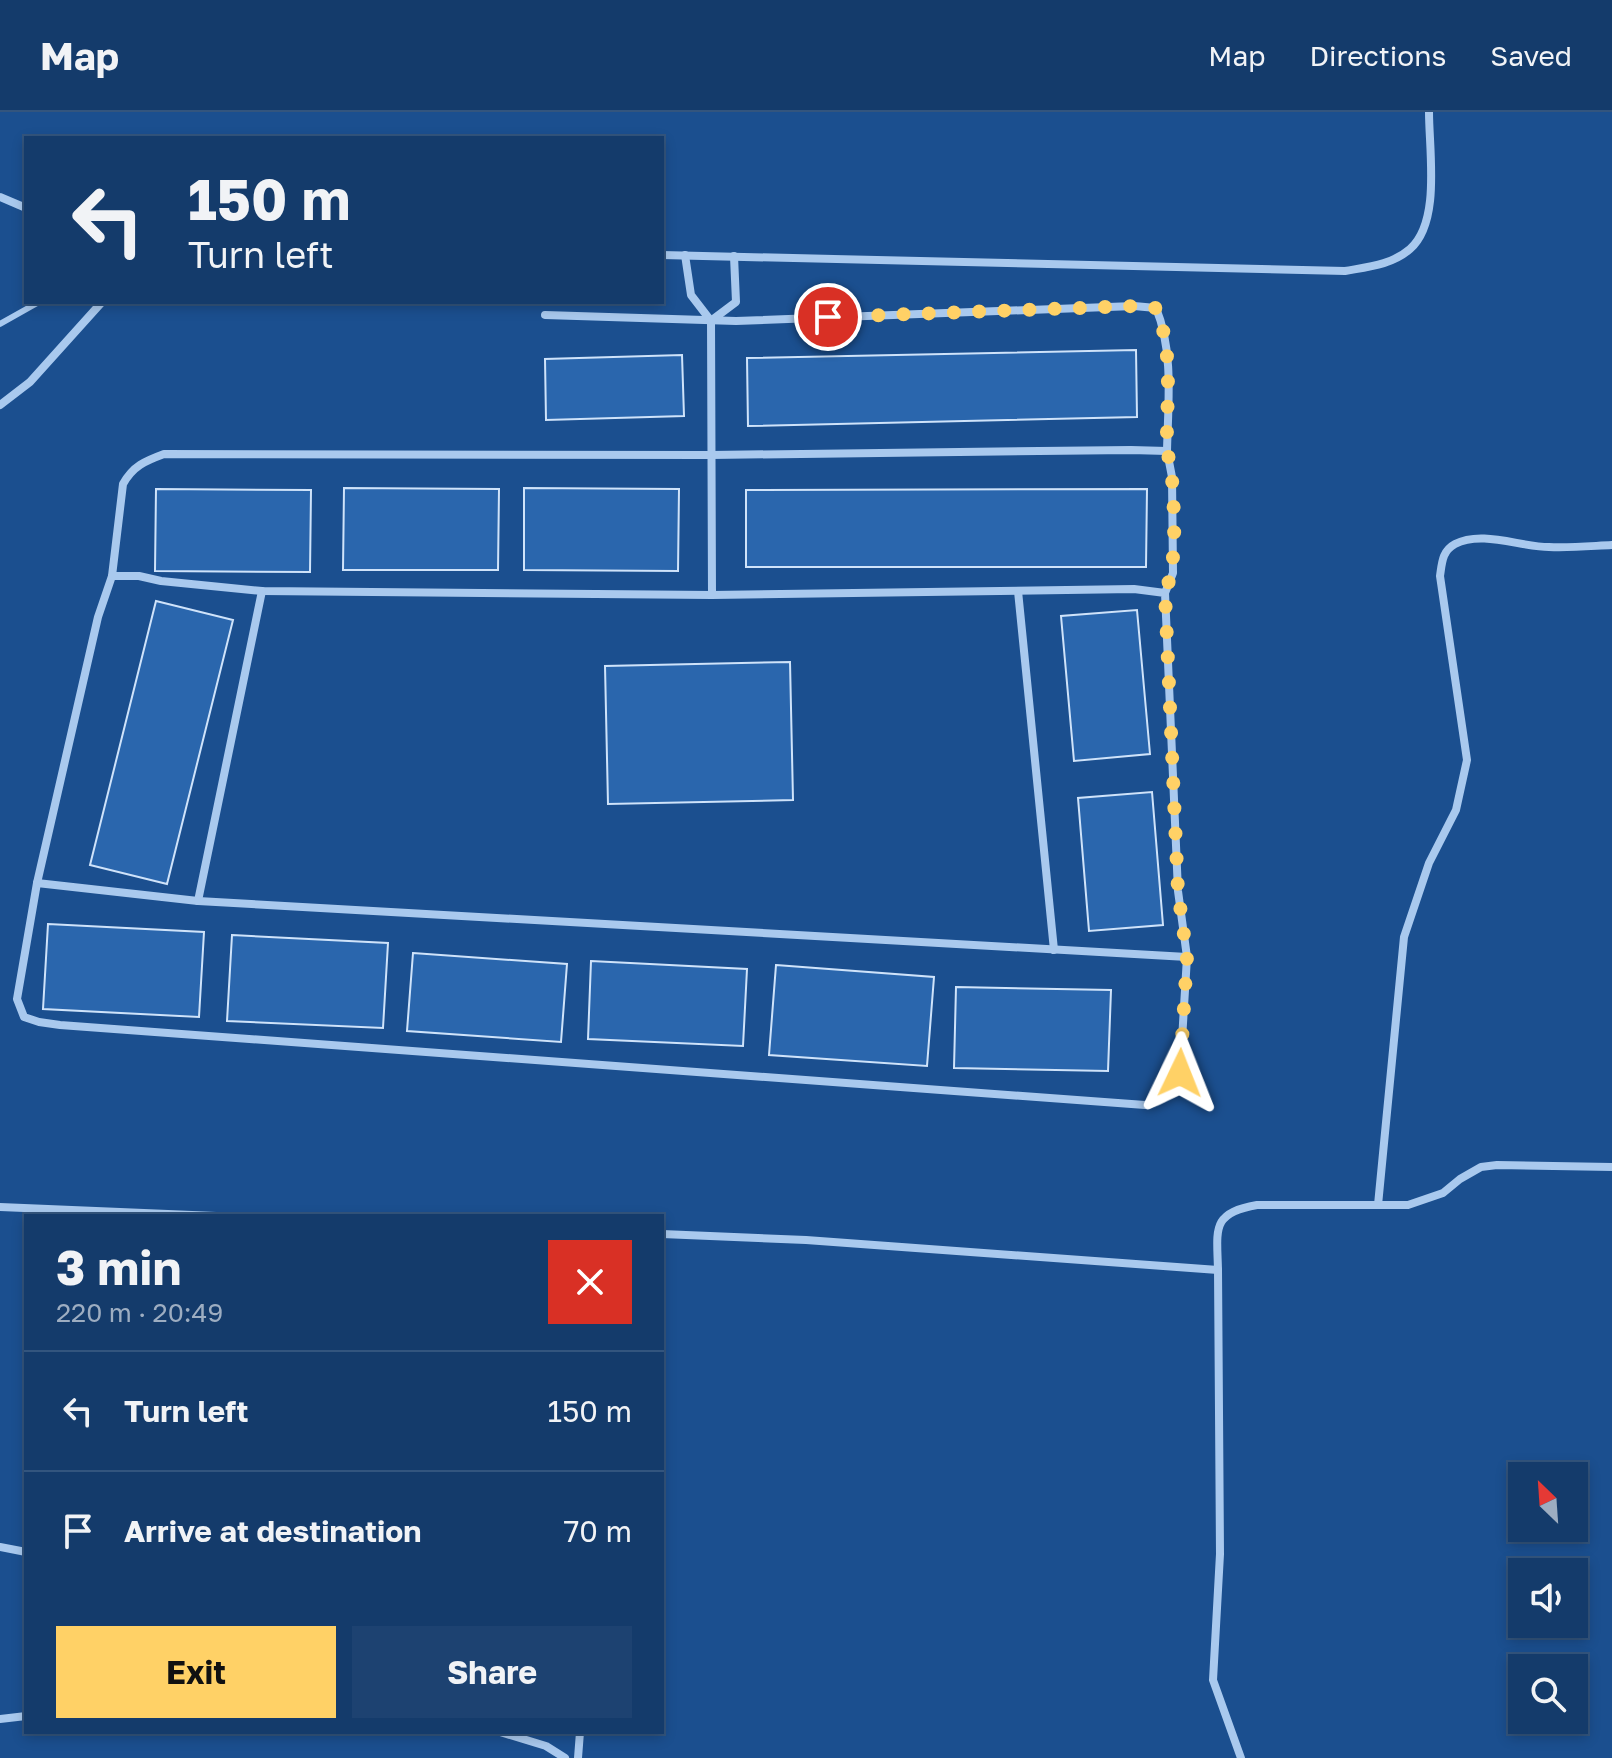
<!DOCTYPE html>
<meta charset="utf-8">
<style>
:root{--surface:#143b6b;--page:#1d4271;--text:#f1f3f6;--muted:#9dadc1;--line:#33557e;--accent:#ffd166}
body{margin:0;font-family:"Golos Text",sans-serif;background:var(--page);color:var(--text);height:100vh;display:flex;flex-direction:column;font-size:30px;white-space:nowrap}
*{box-sizing:border-box;margin:0}
p{font-size:26px;color:var(--muted)}
.icon{flex:none;width:44px;height:44px;fill:none;stroke:currentColor;stroke-width:2;stroke-linecap:round;stroke-linejoin:round}
.map{position:relative;flex:1;overflow:hidden}
.drawer{position:absolute;left:24px;top:1102px;width:640px;height:520px;display:flex;flex-direction:column;background:var(--surface);border-radius:0px;box-shadow:0 4px 12px #0003,0 0 0 2px var(--line)}
.drawer>*{flex:none}
.guide{position:absolute;left:24px;top:24px;width:640px;height:168px;border-radius:0px;box-shadow:0 4px 12px #0003,0 0 0 2px var(--line);background:#143b6b;color:var(--text);overflow:hidden}
.needle{width:52px;rotate:335deg}
.controls{position:absolute;left:1508px;top:1350px;display:grid;gap:16px}
.controls a{display:grid;place-items:center;width:80px;height:80px;border-radius:0px;background:var(--surface);box-shadow:0 4px 12px #0003,0 0 0 2px var(--line);font-size:40px}
.pin{position:absolute;display:grid;place-items:center;width:68px;height:68px;color:#fff;margin:-34px;border:4px solid #fff;border-radius:50%;box-shadow:0 2px 8px #0007}
.me{position:absolute;width:88px;margin:-44px;rotate:2deg;stroke-linejoin:round;filter:drop-shadow(0 0 6px #0008)}
.turn{display:flex;align-items:center;gap:28px;height:168px;padding:0 32px;font-size:36px}
.turn .icon{width:104px;height:104px;stroke-width:2.5}
.turn b{display:block;font-size:56px;line-height:68px}
.round{display:grid;place-items:center;flex:none;width:84px;height:84px;border-radius:0px;background:var(--page)}
.overview{display:flex;align-items:center;justify-content:space-between;height:136px;padding:0 32px}
h1{font-size:48px;font-weight:700;line-height:60px}
.cta{display:flex;gap:16px;margin-top:auto;padding:16px 32px}
.cta a{flex:1;height:92px;border-radius:0px;background:var(--accent);color:#111;font-size:32px;font-weight:700;line-height:92px;text-align:center}
.cta a+a{background:var(--page);color:var(--text)}
ul{padding:0;list-style:none}
li{display:flex;align-items:center;gap:24px;height:120px;padding:0 32px;border-top:2px solid var(--line)}
li div{flex:1}
li b{display:block;font-size:30px}
li em{font-style:normal}
header{display:flex;align-items:center;gap:48px;box-sizing:border-box;height:112px;padding:0 40px;background:var(--surface);border-bottom:2px solid var(--line)}
header strong{font-size:38px}
nav{display:flex;gap:44px;margin-inline-start:auto;font-size:28px}
.map>svg:first-child{display:block}
.building{fill:#2a66ad;stroke:#cfe3fa;stroke-width:2}
.lines{fill:none;stroke-linecap:round;stroke-linejoin:round}
.lane{stroke:#a9c9ee;stroke-width:6}
.street{stroke:#a9c9ee;stroke-width:8}
.route{stroke:#ffd166;stroke-width:14;stroke-dasharray:0 25.2}
</style>
<header>
<strong>Map</strong>
<nav><a>Map</a><a>Directions</a><a>Saved</a></nav>
</header>
<div class="map">
<svg width="1612" height="1646" viewBox="0 0 1612 1646">
<rect width="100%" height="100%" fill="#1b4f8f"/>
<g class="building">
<polygon points="1136,238 1137,305 748,314 747,246"/>
<polygon points="682,243 684,304 546,308 545,247"/>
<polygon points="344,376 499,377 498,458 343,458"/>
<polygon points="524,376 679,377 678,459 524,458"/>
<polygon points="156,377 311,378 310,460 155,459"/>
<polygon points="1147,377 1146,455 746,455 746,378"/>
<polygon points="156,489 233,508 167,772 90,753"/>
<polygon points="1137,498 1150,642 1074,649 1061,504"/>
<polygon points="790,550 793,688 608,692 605,554"/>
<polygon points="1152,680 1163,813 1089,819 1078,686"/>
<polygon points="48,812 204,820 199,905 43,897"/>
<polygon points="232,823 388,831 383,916 227,909"/>
<polygon points="413,841 567,852 561,930 407,919"/>
<polygon points="591,849 747,857 743,934 588,927"/>
<polygon points="776,853 934,865 927,954 769,943"/>
<polygon points="956,875 1111,878 1108,959 954,956"/>
</g>
<g class="lines">
<polyline class="lane" points="0,212 39,190"/>
<g class="street">
<polyline points="0,85 26,96"/>
<path d="M 662,143 L 1345,159 C 1367,155 1392,153 1410,137 C 1441,110 1429,39 1429,0"/>
<path d="M 685,143 L 691,183 L 711,209 L 712,483 L 262,479 L 161,469 L 139,464 L 112,464 L 98,505 L 37,771 L 17,887 L 24,905 L 39,910 L 60,913 L 1145,993 C 1166,989 1173,981 1180,961 L 1187,845 L 1178,779 L 1165,481 L 1134,477 L 712,483"/>
<path d="M 545,203 L 736,209 L 1134,194 L 1156,196 C 1174,239 1168,293 1167,339"/>
<polyline points="712,208 736,190 734,144"/>
<polyline points="0,293 30,270 102,190"/>
<path d="M 112,464 L 123,372 C 133,354 145,349 164,342 L 711,343 L 1131,338 L 1167,339 L 1172,365 L 1173,461 L 1165,481"/>
<polyline points="1018,479 1054,838"/>
<polyline points="37,771 198,789 1187,845"/>
<polyline points="198,789 262,479"/>
<path d="M 1378,1093 L 1404,825 L 1429,751 L 1456,698 L 1467,648 L 1440,464 C 1442,451 1442,439 1455,432 C 1482,418 1520,435 1549,435 C 1570,436 1591,434 1612,433"/>
<polyline points="0,1095 216,1104"/>
<path d="M 662,1122 L 806,1128 L 1218,1158 C 1217,1117 1211,1101 1257,1093 L 1408,1093 L 1443,1081 L 1460,1067 L 1481,1055 L 1497,1053 L 1612,1055"/>
<polyline points="1218,1158 1220,1442 1213,1568 1241,1646"/>
<polyline points="0,1435 26,1440"/>
<polyline points="0,1607 26,1604"/>
<polyline points="500,1620 546,1634 565,1646"/>
<polyline points="578,1646 580,1620"/>
</g>
</g>
<g class="lines">
<path class="route" d="M 828,205 L 1134,194 L 1156,196 C 1174,239 1166,289 1167,335 C 1168,345 1171,355 1172,366 C 1174,400 1178,449 1165,481 L 1178,779 L 1187,845 L 1180,961"/>
</g>
</svg>
<div class="controls">
<a><svg class="needle" viewBox="-14 -14 28 28"><path d="M0-13l5 13h-10z" fill="#e53935"/><path d="M0 13l5-13h-10z" fill="#9dadc1"/></svg></a>
<a><svg class="icon" aria-label="sound" viewBox="0 0 24 24"><path d="M4 9h4l5-4v14l-5-4H4zM17 9q2 3 0 6"/></svg></a>
<a><svg class="icon" aria-label="search" viewBox="0 0 24 24"><circle cx="10" cy="10" r="6"/><path d="M15 15l6 6"/></svg></a>
</div>
<div class="pin" style="left:828px;top:205px;background:#d93025"><svg class="icon" aria-label="arrive" viewBox="0 0 24 24"><path d="M6 21V4h12l-3 4 3 4H6"/></svg></div>
<svg class="me" style="left:1180px;top:961px" viewBox="-20 -20 40 40"><path d="M0-17L14 15 0 8-14 15z" fill="#ffd166" stroke="#fff" stroke-width="4"/></svg>
<div class="guide">
<div class="turn"><svg class="icon" aria-label="left" viewBox="0 0 24 24"><path d="M17 20v-9H6M10 6l-5 5 5 5"/></svg><div><b>150 m</b>Turn left</div></div>
</div>
<section class="drawer">
<div class="overview"><div><h1>3 min</h1><p>220 m · 20:49</p></div><a class="round" style="background:#d93025;color:#fff"><svg class="icon" aria-label="close" viewBox="0 0 24 24"><path d="M6 6l12 12M18 6L6 18"/></svg></a></div>
<ul>
<li><svg class="icon" aria-label="left" viewBox="0 0 24 24"><path d="M17 20v-9H6M10 6l-5 5 5 5"/></svg><div><b>Turn left</b></div><em>150 m</em></li>
<li><svg class="icon" aria-label="arrive" viewBox="0 0 24 24"><path d="M6 21V4h12l-3 4 3 4H6"/></svg><div><b>Arrive at destination</b></div><em>70 m</em></li>
</ul>
<div class="cta"><a>Exit</a><a>Share</a></div>
</section>
</div>
